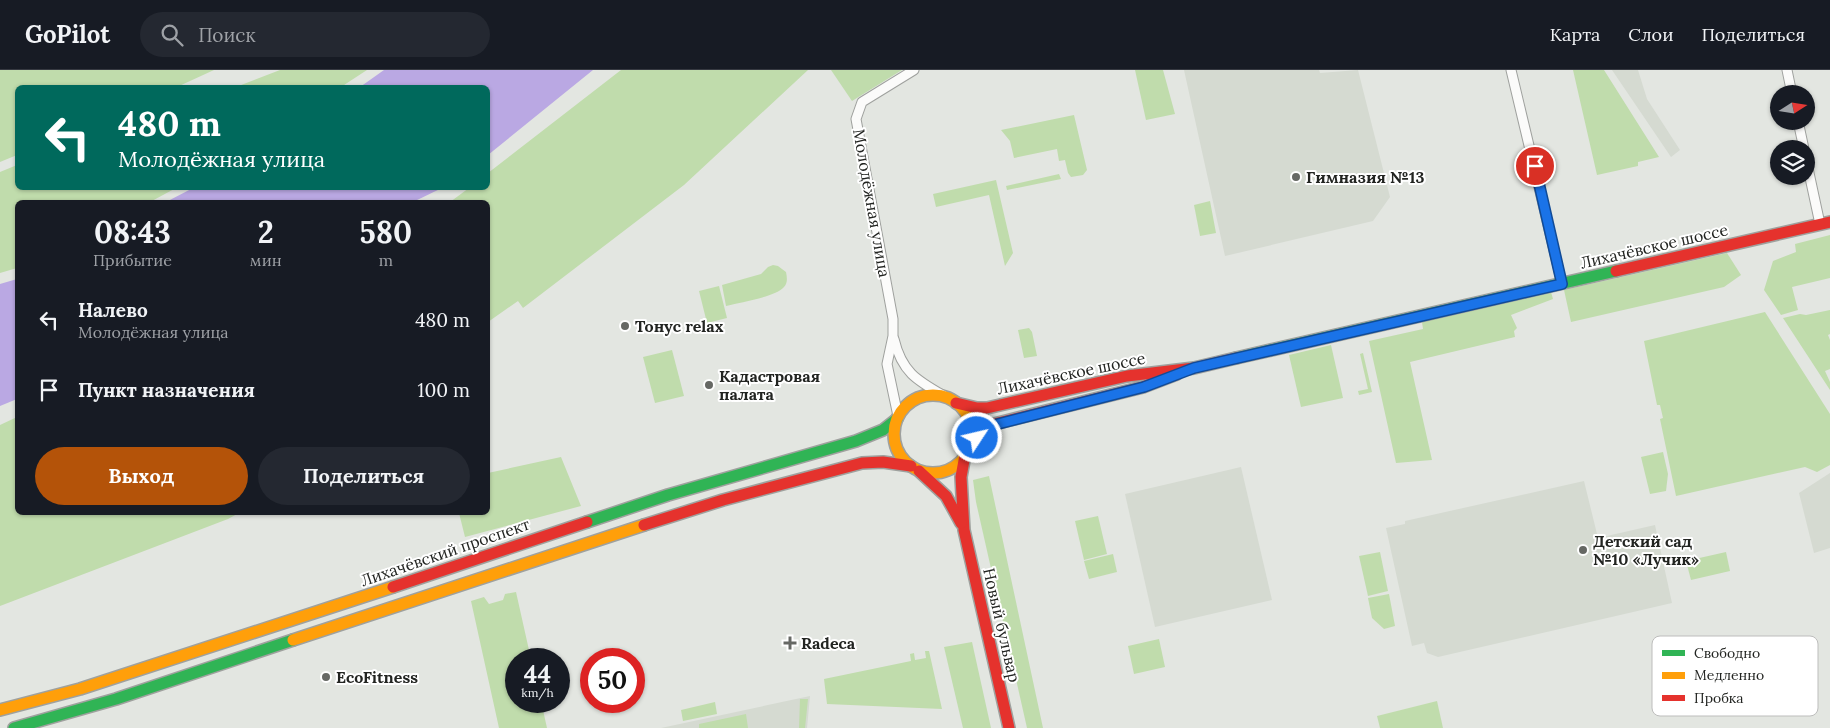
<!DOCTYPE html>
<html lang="ru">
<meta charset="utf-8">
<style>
:root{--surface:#171b24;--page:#242831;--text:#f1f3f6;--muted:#9ea1a6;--line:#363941;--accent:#b45309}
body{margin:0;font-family:Lora,serif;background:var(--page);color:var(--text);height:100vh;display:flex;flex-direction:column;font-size:19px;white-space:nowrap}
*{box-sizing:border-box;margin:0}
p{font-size:16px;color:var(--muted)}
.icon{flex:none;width:28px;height:28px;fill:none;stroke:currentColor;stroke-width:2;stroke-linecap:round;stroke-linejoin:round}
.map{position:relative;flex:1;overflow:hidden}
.details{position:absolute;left:15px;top:130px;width:475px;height:315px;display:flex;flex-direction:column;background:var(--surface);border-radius:8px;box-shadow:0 1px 4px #0004}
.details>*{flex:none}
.guide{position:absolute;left:15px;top:15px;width:475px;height:105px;border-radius:8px;box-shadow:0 1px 4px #0004;background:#00695c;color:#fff;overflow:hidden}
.needle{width:32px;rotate:78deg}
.controls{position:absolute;left:1770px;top:15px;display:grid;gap:10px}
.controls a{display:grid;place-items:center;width:45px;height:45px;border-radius:50%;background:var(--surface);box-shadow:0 1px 4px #0004;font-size:25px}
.speed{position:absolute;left:505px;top:578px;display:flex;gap:10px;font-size:25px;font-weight:700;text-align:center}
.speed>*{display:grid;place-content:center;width:65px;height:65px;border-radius:50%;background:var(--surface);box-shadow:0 1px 4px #0004;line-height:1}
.speed small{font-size:12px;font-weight:400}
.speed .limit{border:8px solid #d22;background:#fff;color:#111}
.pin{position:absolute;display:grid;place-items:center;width:42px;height:42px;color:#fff;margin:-21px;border:2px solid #fff;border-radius:50%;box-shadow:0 1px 5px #0007}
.me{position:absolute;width:55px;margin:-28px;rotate:55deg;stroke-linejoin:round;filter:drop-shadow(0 0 4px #0008)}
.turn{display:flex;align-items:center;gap:18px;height:105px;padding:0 20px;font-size:22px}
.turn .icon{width:65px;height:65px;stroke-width:2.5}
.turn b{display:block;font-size:35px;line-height:42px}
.eta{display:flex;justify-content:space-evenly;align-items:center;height:85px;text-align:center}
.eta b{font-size:30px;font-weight:700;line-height:35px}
.button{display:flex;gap:10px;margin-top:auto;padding:10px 20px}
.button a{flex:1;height:58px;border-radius:30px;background:var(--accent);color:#fff;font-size:20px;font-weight:700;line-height:58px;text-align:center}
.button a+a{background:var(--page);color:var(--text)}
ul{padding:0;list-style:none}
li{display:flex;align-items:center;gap:15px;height:70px;padding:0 20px}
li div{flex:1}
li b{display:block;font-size:19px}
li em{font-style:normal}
header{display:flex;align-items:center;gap:30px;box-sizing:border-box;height:70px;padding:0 25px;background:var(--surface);border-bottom:1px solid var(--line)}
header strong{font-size:24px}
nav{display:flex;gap:28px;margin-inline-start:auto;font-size:18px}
.search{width:350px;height:45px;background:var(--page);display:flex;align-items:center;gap:12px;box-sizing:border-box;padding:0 18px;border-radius:28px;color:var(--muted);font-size:19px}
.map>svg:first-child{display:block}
.built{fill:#d5dad1}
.green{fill:#c0dcac}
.water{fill:#baa8e3}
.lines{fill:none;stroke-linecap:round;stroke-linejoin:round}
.street-casing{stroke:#9fa19e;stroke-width:11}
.fast-casing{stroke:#9fa19e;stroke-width:14}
.slow-casing{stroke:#9fa19e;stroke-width:14}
.jam-casing{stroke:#9fa19e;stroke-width:14}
.street{stroke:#fbfbfa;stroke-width:9}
.fast{stroke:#30b455;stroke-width:11}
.slow{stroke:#ff9f0a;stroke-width:11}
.jam{stroke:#e5322d;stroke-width:11}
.route-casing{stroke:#114b97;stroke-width:12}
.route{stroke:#1a73e8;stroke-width:9}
.poi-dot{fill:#666864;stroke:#fff;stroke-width:2}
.labels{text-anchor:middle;stroke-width:4;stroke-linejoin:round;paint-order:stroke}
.poi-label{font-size:16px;font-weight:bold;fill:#222421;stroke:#fff;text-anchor:start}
.street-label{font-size:16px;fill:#222421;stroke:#fff}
.key{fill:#fff;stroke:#bdbdbc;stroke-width:1}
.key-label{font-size:14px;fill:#222421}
</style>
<header>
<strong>GoPilot</strong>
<div class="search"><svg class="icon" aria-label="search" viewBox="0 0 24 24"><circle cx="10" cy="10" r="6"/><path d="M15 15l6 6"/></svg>Поиск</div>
<nav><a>Карта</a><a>Слои</a><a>Поделиться</a></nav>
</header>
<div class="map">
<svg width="1830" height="658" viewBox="0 0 1830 658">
<rect width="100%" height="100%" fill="#e3e6e1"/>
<g class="built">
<polygon points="1184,0 1319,0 1320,3 1358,0 1390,127 1373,151 1225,186"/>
<polygon points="1612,0 1638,0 1647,29 1680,80 1671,87"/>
<polygon points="1241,397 1272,530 1155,557 1125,424"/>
<polygon points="1830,403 1830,478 1814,483 1799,423"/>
<polygon points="1584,411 1598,468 1655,455 1672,533 1438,587 1427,583 1424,573 1412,576 1386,458 1405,454 1405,451"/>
<polygon points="810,626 807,658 661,658"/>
</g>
<g class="green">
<polygon points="0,0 214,0 177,17 18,18 17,85 0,92"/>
<polygon points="280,0 367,0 341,17 236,17"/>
<polygon points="621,0 808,0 684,115 523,238 518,231 488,252 488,132 450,132 469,118 488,118 488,103"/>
<polygon points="831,0 902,0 852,31"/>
<polygon points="1135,0 1163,0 1175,44 1146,50"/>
<polygon points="1573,0 1604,0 1659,87 1638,92 1638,96 1597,105"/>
<polygon points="1074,45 1087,100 1083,105 1071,107 1068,103 1065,90 1059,91 1057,79 1014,88 1010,71 1001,60"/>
<polygon points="17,95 18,118 176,118 150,132 18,132 17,198 0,203 0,102"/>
<polygon points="1059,104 1061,109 1007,120 1006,116"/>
<polygon points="996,110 1013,183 1005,196 989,125 936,137 933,124"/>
<polygon points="1210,131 1216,163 1200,166 1194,135"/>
<polygon points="1830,165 1830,208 1792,217 1798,240 1781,245 1764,220 1773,191 1796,182 1795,174"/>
<polygon points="1727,183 1741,205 1724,217 1571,252 1564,220"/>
<path d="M 773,195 L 778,196 L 786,202 C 787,207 788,213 784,217 C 776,227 740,232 726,236 L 722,215 L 761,204 L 768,197 Z"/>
<polygon points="719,216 727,248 707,253 699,221"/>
<polygon points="1551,222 1553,229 1511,245 1517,258 1514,261 1515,267 1410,292 1432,390 1396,393 1369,271 1423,259 1422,252"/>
<polygon points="1830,240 1830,264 1828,265 1830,270 1830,299 1825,301 1830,312 1830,320 1783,248 1800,244 1806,245"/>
<polygon points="1765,242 1830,344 1830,395 1817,402 1805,397 1676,426 1660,349 1663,348 1660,335 1657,335 1644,271"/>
<polygon points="1029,258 1032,262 1037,286 1024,288 1018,260"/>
<polygon points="1331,275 1343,328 1301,337 1289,285"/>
<polygon points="672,280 684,326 655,333 643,287"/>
<polygon points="1363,283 1372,322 1359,325 1358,321 1368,319 1360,284"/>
<polygon points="17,347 18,442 239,443 228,449 0,536 0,355"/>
<polygon points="1663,382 1668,404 1666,421 1650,424 1641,387"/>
<polygon points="561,387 581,436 465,467 459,443 488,442 488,403"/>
<polygon points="989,406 1043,658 1027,658 976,432 973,410"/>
<polygon points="1098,446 1107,484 1084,490 1075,451"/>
<polygon points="1380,482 1388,521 1368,526 1359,486"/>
<polygon points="1726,482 1730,501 1691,510 1686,491"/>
<polygon points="1113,484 1117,502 1089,509 1084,491"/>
<polygon points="516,522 531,589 516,589 516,631 541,631 547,658 499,658 471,531 484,527 489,534 503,530 505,524"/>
<polygon points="1389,524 1395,556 1384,559 1372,548 1368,528"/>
<polygon points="1159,569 1165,597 1134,604 1128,576"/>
<polygon points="972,572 991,658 963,658 944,577"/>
<polygon points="925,581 929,581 942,639 827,634 824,609 911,591 910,584 914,583 915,590 926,588"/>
<polygon points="1688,615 1692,634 1657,642 1652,623"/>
<polygon points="800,629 808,629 805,658 799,658"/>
<polygon points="1437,631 1443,658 1380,658 1377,646"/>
<polygon points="715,632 717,644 683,651 681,640"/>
<polygon points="746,644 748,658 699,658 699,654"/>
</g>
<g class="water">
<polygon points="384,0 593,0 488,85 488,18 360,17"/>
<polygon points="193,118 442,118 413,132 166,132"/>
<polygon points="17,209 17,329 0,336 0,214"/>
</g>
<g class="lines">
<g class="street-casing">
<g id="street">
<polyline points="1511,0 1562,214"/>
<polyline points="1787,0 1792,24"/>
<polyline points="1798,51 1804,79"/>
<polyline points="1806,89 1820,154"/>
<path d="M 894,269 C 902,303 918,311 946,327"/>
<polyline points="898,346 887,294 893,266 893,249 856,49 862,32 914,0"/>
</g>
</g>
<g class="fast-casing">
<g id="fast">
<polyline points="1236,288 1616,201"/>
<polyline points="587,452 668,425 856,371 883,360 897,349"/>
<polyline points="14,658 116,629 293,570"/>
</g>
</g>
<g class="slow-casing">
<g id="slow">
<circle cx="933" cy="364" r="39"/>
<polyline points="293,570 644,455"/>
<polyline points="0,640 80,619 393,517"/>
</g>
</g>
<g class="jam-casing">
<g id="jam">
<polyline points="1616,201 1830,152"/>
<polyline points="956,333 977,338 987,338 1127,306 1194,298 1236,288"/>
<polyline points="970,375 990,355 1143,317 1177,304"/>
<polyline points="965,385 961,407 964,460 1009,658"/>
<polyline points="919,401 946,426 961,453"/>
<polyline points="644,455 723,430 862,393 883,392 911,396"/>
<polyline points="393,517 587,452"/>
</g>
</g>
<use href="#street" class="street"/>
<use href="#fast" class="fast"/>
<use href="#slow" class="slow"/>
<use href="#jam" class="jam"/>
</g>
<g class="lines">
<g class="route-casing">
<polyline id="route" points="977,368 990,356 1144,317 1194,298 1562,214 1535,96"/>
</g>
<use href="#route" class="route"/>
</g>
<g class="poi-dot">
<circle cx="1296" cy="107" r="5"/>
<circle cx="625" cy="256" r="5"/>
<circle cx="709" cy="315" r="5"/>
<circle cx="1583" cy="480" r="5"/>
<path d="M787.5 565.5h5v5h5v5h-5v5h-5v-5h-5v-5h5z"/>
<circle cx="326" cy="607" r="5"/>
</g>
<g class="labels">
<g class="poi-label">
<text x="1306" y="113">Гимназия №13</text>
<text x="635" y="262">Тонус relax</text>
<text x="719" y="312">Кадастровая<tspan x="719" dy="18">палата</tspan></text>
<text x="1593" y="477">Детский сад<tspan x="1593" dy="18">№10 «Лучик»</tspan></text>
<text x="801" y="579">Radeca</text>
<text x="336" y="613">EcoFitness</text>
</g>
<g class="street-label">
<text transform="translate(872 133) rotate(80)" y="6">Молодёжная улица</text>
<text transform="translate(1654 176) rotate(-13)" y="6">Лихачёвское шоссе</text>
<text transform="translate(1071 303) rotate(-12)" y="6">Лихачёвское шоссе</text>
<text transform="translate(445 482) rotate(-19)" y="6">Лихачёвский проспект</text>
<text transform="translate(1002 555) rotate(77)" y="6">Новый бульвар</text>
</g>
</g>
<rect x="1652" y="566" width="166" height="80" rx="8" class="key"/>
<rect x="1662" y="580" width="23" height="6" fill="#30b455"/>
<rect x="1662" y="602" width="23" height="7" fill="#ff9f0a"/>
<rect x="1662" y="625" width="23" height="6" fill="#e5322d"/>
<g class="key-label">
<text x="1694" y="588">Свободно</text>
<text x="1694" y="610">Медленно</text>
<text x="1694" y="633">Пробка</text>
</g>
</svg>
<div class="controls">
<a><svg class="needle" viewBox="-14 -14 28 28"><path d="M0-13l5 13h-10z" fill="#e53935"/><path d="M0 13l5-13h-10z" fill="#9ea1a6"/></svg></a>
<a><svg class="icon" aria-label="layers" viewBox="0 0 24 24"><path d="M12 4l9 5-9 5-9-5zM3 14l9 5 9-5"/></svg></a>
</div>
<div class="speed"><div>44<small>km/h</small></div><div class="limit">50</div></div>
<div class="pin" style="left:1535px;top:96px;background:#d93025"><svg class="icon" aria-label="arrive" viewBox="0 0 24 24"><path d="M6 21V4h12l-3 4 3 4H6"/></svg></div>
<svg class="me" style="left:977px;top:368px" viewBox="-20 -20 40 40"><circle r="17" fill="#1a73e8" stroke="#fff" stroke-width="3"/><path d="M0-11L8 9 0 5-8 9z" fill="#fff"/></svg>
<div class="guide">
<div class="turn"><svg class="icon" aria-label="left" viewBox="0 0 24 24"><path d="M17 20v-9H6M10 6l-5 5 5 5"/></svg><div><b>480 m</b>Молодёжная улица</div></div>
</div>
<section class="details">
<div class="eta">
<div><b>08:43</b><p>Прибытие</p></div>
<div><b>2</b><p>мин</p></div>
<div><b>580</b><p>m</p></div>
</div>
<ul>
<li><svg class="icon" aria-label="left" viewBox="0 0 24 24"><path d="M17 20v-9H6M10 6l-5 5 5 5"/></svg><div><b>Налево</b><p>Молодёжная улица</p></div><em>480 m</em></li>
<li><svg class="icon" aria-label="arrive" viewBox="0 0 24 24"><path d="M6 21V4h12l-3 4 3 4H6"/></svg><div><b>Пункт назначения</b></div><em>100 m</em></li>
</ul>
<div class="button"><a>Выход</a><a>Поделиться</a></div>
</section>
</div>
